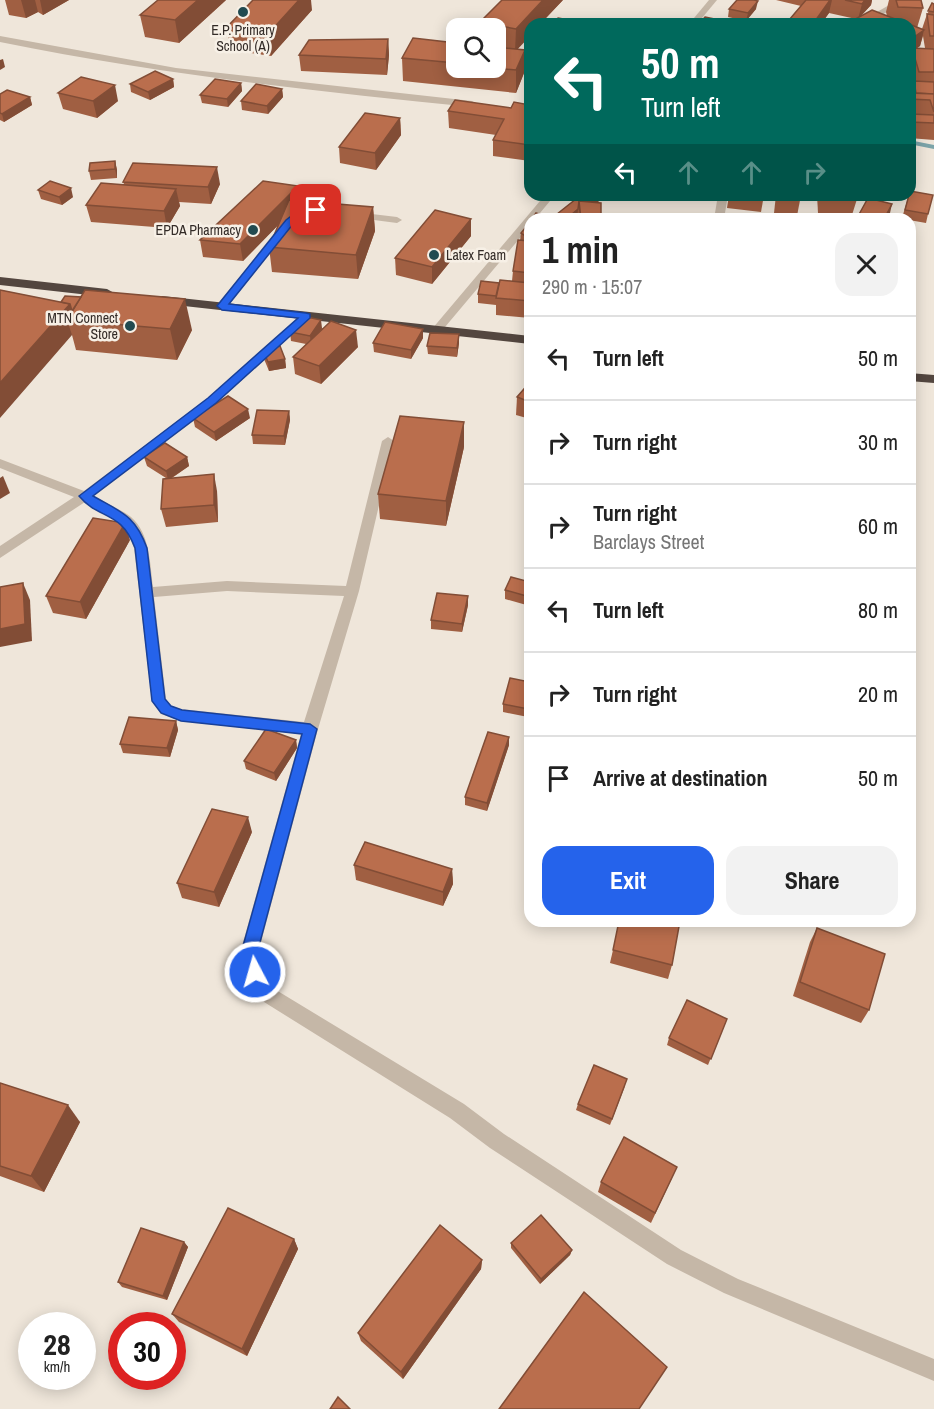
<!DOCTYPE html>
<meta charset="utf-8">
<style>
:root{--surface:#fff;--page:#f2f2f2;--text:#222;--muted:#767676;--line:#e0e0e0;--accent:#2563eb}
body{margin:0;font-family:"Archivo Narrow",sans-serif;background:var(--page);color:var(--text);height:100vh;display:flex;flex-direction:column;font-size:22px;white-space:nowrap}
*{box-sizing:border-box;margin:0}
p{font-size:20px;color:var(--muted)}
.icon{flex:none;width:33px;height:33px;fill:none;stroke:currentColor;stroke-width:2;stroke-linecap:round;stroke-linejoin:round}
.map{position:relative;flex:1;overflow:hidden}
.drawer{position:absolute;left:524px;top:213px;width:392px;height:714px;display:flex;flex-direction:column;background:var(--surface);border-radius:18px;box-shadow:0 3px 15px #0003}
.drawer>*{flex:none}
.top-card{position:absolute;left:524px;top:18px;width:392px;height:183px;border-radius:18px;box-shadow:0 3px 15px #0003;background:#00695c;color:#fff;overflow:hidden}
.tools{position:absolute;left:446px;top:18px;display:grid;gap:12px}
.tools a{display:grid;place-items:center;width:60px;height:60px;border-radius:12px;background:var(--surface);box-shadow:0 3px 15px #0003;font-size:30px}
.speed{position:absolute;left:18px;top:1312px;display:flex;gap:12px;font-size:30px;font-weight:700;text-align:center}
.speed>*{display:grid;place-content:center;width:78px;height:78px;border-radius:50%;background:var(--surface);box-shadow:0 3px 15px #0003;line-height:1}
.speed small{font-size:15px;font-weight:400}
.speed .limit{border:9px solid #d22;background:#fff;color:#111}
.pin{position:absolute;display:grid;place-items:center;width:51px;height:51px;color:#fff;margin:-26px;border-radius:12px;box-shadow:0 3px 9px #0006}
.me{position:absolute;width:66px;margin:-33px;rotate:354deg;stroke-linejoin:round;filter:drop-shadow(0 0 4px #0008)}
.turn{display:flex;align-items:center;gap:21px;height:126px;padding:0 18px;font-size:27px}
.turn .icon{width:78px;height:78px;stroke-width:2.5}
.turn b{display:block;font-size:42px;line-height:51px}
.lanes{display:flex;align-items:center;height:57px;padding:0 18px;background:#0003;justify-content:center;gap:30px;direction:ltr}
.lanes .off{opacity:.35}
.round{display:grid;place-items:center;flex:none;width:63px;height:63px;border-radius:18px;background:var(--page)}
.headline{display:flex;align-items:center;justify-content:space-between;height:102px;padding:0 18px}
h1{font-size:36px;font-weight:700;line-height:45px}
.primary-button{display:flex;gap:12px;margin-top:auto;padding:12px 18px}
.primary-button a{flex:1;height:69px;border-radius:18px;background:var(--accent);color:#fff;font-size:24px;font-weight:700;line-height:69px;text-align:center}
.primary-button a+a{background:var(--page);color:var(--text)}
ul{padding:0;list-style:none}
li{display:flex;align-items:center;gap:18px;height:84px;padding:0 18px;border-top:2px solid var(--line)}
li div{flex:1}
li b{display:block;font-size:22px}
li em{font-style:normal}
.map>svg:first-child{display:block}
.lines{fill:none;stroke-linecap:round;stroke-linejoin:round}
.stream{fill:#7ca4a9;fill-rule:evenodd}
.lane{fill:#c5b7a7;fill-rule:evenodd}
.street{fill:#c5b7a7;fill-rule:evenodd}
.highway{fill:#53463f;fill-rule:evenodd}
.wall{fill:#a05f42;fill-rule:evenodd}
.shaded-wall{fill:#824d36}
.building{fill:#ba6e4d;stroke:#824d36;stroke-width:1.5}
.route{fill:#2563eb;stroke:#184099;stroke-width:1.5}
.poi-dot{fill:#214a50;stroke:#f7f0e6;stroke-width:2}
.labels{text-anchor:middle;stroke-width:5;stroke-linejoin:round;paint-order:stroke}
.far-poi-label{font-size:14px;fill:#332b27;stroke:#f7f0e6;text-anchor:end}
</style>
<div class="map">
<svg width="934" height="1409" viewBox="0 0 934 1409">
<rect width="100%" height="100%" fill="#efe6da"/>
<g class="lines">
<polygon class="stream" points="909,140 934,145 934,149 909,144"/>
<g class="lane">
<polygon points="355,212 397,217 402,220 397,223 351,217 350,215"/>
<polygon points="280,230 285,233 284,235 226,308 218,308 218,304 276,231"/>
</g>
<g class="street">
<polygon points="709,0 717,0 697,24 689,24"/>
<polygon points="898,0 908,0 866,24 856,24"/>
<path d="M 0,36 L 176,68 L 472,101 L 477,104 L 472,107 C 314,91 156,74 0,42 Z"/>
<polygon points="545,195 555,195 535,219 530,219 530,226 440,333 432,333 432,329"/>
<polygon points="718,195 728,195 724,219 714,219"/>
<path d="M 306,313 L 310,314 L 310,318 L 216,404 L 94,496 C 106,503 120,509 131,517 C 150,533 150,564 153,587 L 227,581 L 346,586 L 382,441 L 388,437 L 394,441 L 359,591 L 318,729 L 260,946 L 263,970 L 276,990 L 464,1104 L 504,1134 L 681,1250 L 738,1279 L 934,1359 L 934,1381 L 724,1293 L 667,1264 L 490,1148 L 450,1118 L 264,1002 L 246,972 L 242,946 L 301,734 L 181,721 L 161,714 L 152,701 L 134,548 C 125,521 108,516 85,502 L 0,558 L 0,546 L 74,497 L 0,468 L 0,459 L 84,491 L 208,398 L 302,314 ZM 227,591 L 344,596 L 304,722 L 181,709 L 171,706 L 166,699 L 154,597 Z"/>
</g>
<g class="highway">
<polygon points="0,277 107,289 114,293 107,297 0,285"/>
<polygon points="162,296 530,336 530,344 157,303 155,300"/>
<polygon points="909,373 934,375 934,383 909,381"/>
</g>
</g>
<g class="wall">
<polygon points="5,0 69,0 43,15 38,12 26,18 9,15"/>
<polygon points="158,0 226,0 179,43 145,37 140,15"/>
<polygon points="563,0 517,49 525,50 524,73 516,93 403,81 402,58 456,43 456,68 495,68 495,28 480,28 480,22"/>
<path d="M 776,0 L 872,0 L 871,5 L 861,16 L 887,16 L 886,12 L 889,0 L 921,0 L 923,8 L 917,28 L 922,29 L 927,14 L 934,4 L 934,140 L 909,138 L 909,93 L 912,93 L 911,89 L 913,82 L 909,70 L 909,57 L 910,52 L 909,53 L 909,24 L 848,24 L 856,19 L 829,13 L 821,24 L 788,24 L 789,20 L 801,6 ZM 923,36 L 925,48 L 917,48 L 920,46 Z"/>
<polygon points="729,9 756,9 746,21 728,17"/>
<polygon points="312,10 271,56 230,50 227,27"/>
<polygon points="388,39 389,55 387,75 301,71 299,55"/>
<polygon points="173,79 174,87 150,100 131,92 130,84"/>
<polygon points="241,83 242,91 228,107 202,103 200,95"/>
<polygon points="282,89 283,97 268,114 242,110 241,101"/>
<polygon points="58,93 118,101 97,118 63,109"/>
<polygon points="0,94 30,97 32,105 4,122 0,120"/>
<polygon points="530,105 530,161 493,156 493,140 496,135 449,128 448,111 511,108"/>
<polygon points="400,118 401,135 376,170 340,163 339,147"/>
<polygon points="115,161 117,170 117,178 91,180 89,171"/>
<polygon points="123,182 220,184 211,204 179,202 180,206 167,228 91,222 86,205 124,184"/>
<polygon points="38,190 73,197 62,205 41,199"/>
<polygon points="910,191 928,214 926,223 909,220 909,219 902,218"/>
<polygon points="581,195 597,202 601,219 577,219 577,218 532,219 552,218"/>
<polygon points="729,195 764,195 761,212 727,208"/>
<polygon points="776,195 801,195 797,216 774,213"/>
<polygon points="817,195 856,195 857,199 852,215 818,213"/>
<polygon points="865,195 886,195 882,202 890,213 886,219 857,219 868,199 864,198"/>
<polygon points="300,201 373,207 375,231 358,279 272,272 269,247 279,224 243,261 203,257 200,240"/>
<polygon points="471,219 471,236 432,284 396,275 395,258"/>
<polygon points="530,222 530,318 496,315 496,305 478,303 478,294 499,283 512,281 513,271 520,241 521,233"/>
<polygon points="0,290 192,330 177,360 76,350 72,335"/>
<polygon points="322,328 358,347 321,384 295,374 293,357 306,344 291,341 290,332"/>
<polygon points="423,329 423,338 411,359 374,352 373,343"/>
<polygon points="459,334 459,343 457,357 428,354 427,346"/>
<polygon points="263,350 285,359 286,368 269,371 264,359"/>
<polygon points="530,382 530,419 516,415 517,397"/>
<polygon points="289,411 290,420 285,445 253,444 252,435"/>
<polygon points="193,418 250,418 216,441 195,427"/>
<polygon points="464,447 446,526 380,519 378,494"/>
<polygon points="144,457 187,457 189,466 172,478 217,491 218,522 166,527 161,509 166,478 147,466"/>
<polygon points="130,540 86,619 53,613 46,596"/>
<polygon points="530,582 530,606 505,599 505,590"/>
<polygon points="468,596 468,605 462,632 431,629 431,620"/>
<polygon points="530,682 530,711 528,717 503,712 503,704"/>
<polygon points="176,721 178,730 170,757 123,753 120,744"/>
<polygon points="509,737 509,745 487,811 465,805 465,797"/>
<polygon points="296,740 297,748 276,781 246,769 244,761"/>
<polygon points="252,832 219,907 182,898 177,883"/>
<polygon points="354,865 452,869 453,884 443,906 356,880"/>
<polygon points="817,928 869,1010 861,1023 793,996 810,942"/>
<polygon points="613,950 672,965 668,979 610,963"/>
<polygon points="727,1019 708,1065 667,1045 669,1038"/>
<polygon points="0,1083 80,1122 44,1192 0,1176"/>
<polygon points="625,1086 610,1125 576,1110 578,1104"/>
<polygon points="672,1178 651,1223 598,1192 601,1182"/>
<polygon points="294,1239 298,1249 247,1356 179,1322 172,1314"/>
<polygon points="184,1242 188,1247 167,1300 122,1287 118,1282"/>
<polygon points="511,1243 572,1250 570,1255 540,1284 511,1248"/>
<polygon points="482,1260 481,1269 403,1379 361,1341 358,1333"/>
</g>
<g class="shaded-wall">
<polygon points="21,0 35,0 38,12 26,18"/>
<polygon points="40,0 69,0 43,15"/>
<polygon points="198,0 226,0 179,43 175,20"/>
<polygon points="298,0 311,0 312,10 271,56 269,33"/>
<polygon points="543,0 563,0 540,24 530,24 530,36 515,52 516,29"/>
<polygon points="830,0 832,0 829,13 821,24 813,24"/>
<polygon points="865,0 872,0 871,5 858,19 862,4"/>
<polygon points="758,1 756,9 746,21 748,13"/>
<polygon points="924,30 920,46 912,51 912,48 910,52 909,53 914,37"/>
<polygon points="388,39 389,55 387,75 386,59"/>
<polygon points="525,50 524,73 516,93 516,70"/>
<polygon points="3,59 5,67 0,70 0,60"/>
<polygon points="173,79 174,87 150,100 148,92"/>
<polygon points="241,83 242,91 228,107 227,99"/>
<polygon points="115,85 118,101 97,118 93,101"/>
<polygon points="282,89 283,97 268,114 267,106"/>
<polygon points="30,97 32,105 4,122 2,114"/>
<polygon points="400,118 401,135 376,170 375,153"/>
<polygon points="115,161 117,170 117,178 115,169"/>
<polygon points="217,167 220,184 211,204 208,187"/>
<polygon points="298,186 300,203 243,261 240,244"/>
<polygon points="71,188 73,197 62,205 59,197"/>
<polygon points="176,189 180,206 167,228 164,211"/>
<polygon points="596,195 607,195 580,216 579,208"/>
<polygon points="892,204 890,213 886,219 884,219"/>
<polygon points="373,207 375,231 358,279 356,255"/>
<polygon points="578,209 577,218 576,219 566,219"/>
<polygon points="471,219 471,236 432,284 432,267"/>
<polygon points="185,299 192,330 177,360 170,329"/>
<polygon points="70,304 75,320 67,320 72,335 0,418 0,383"/>
<polygon points="321,320 322,328 311,345 310,336"/>
<polygon points="423,329 423,338 411,359 411,350"/>
<polygon points="356,330 358,347 321,384 319,366"/>
<polygon points="459,334 459,343 457,357 457,348"/>
<polygon points="285,359 286,368 269,371 268,362"/>
<polygon points="248,409 250,418 216,441 214,432"/>
<polygon points="289,411 290,420 285,445 284,436"/>
<polygon points="464,422 464,447 446,526 446,501"/>
<polygon points="187,457 189,466 168,480 166,471"/>
<polygon points="214,474 217,491 218,522 214,505"/>
<polygon points="3,476 10,493 0,499 0,478"/>
<polygon points="125,523 130,540 86,619 80,602"/>
<polygon points="23,583 30,600 32,641 0,647 0,629"/>
<polygon points="468,596 468,605 462,632 462,624"/>
<polygon points="176,721 178,730 170,757 167,748"/>
<polygon points="509,737 509,745 487,811 487,803"/>
<polygon points="296,740 297,748 276,781 274,773"/>
<polygon points="248,817 252,832 219,907 214,892"/>
<polygon points="452,869 453,884 443,906 443,892"/>
<polygon points="68,1105 80,1122 44,1192 31,1176"/>
<polygon points="294,1239 298,1249 247,1356 242,1349"/>
<polygon points="184,1242 188,1247 167,1300 163,1296"/>
<polygon points="572,1250 570,1255 540,1284 541,1279"/>
<polygon points="482,1260 481,1269 403,1379 401,1372"/>
</g>
<g class="building">
<polygon points="158,0 198,0 175,20 140,15"/>
<polygon points="253,0 299,0 269,33 227,27"/>
<polygon points="502,0 543,0 516,29 480,22"/>
<polygon points="737,0 754,0 758,1 748,13 729,9"/>
<polygon points="806,0 830,0 813,24 806,24 789,20"/>
<polygon points="845,0 865,0 862,4"/>
<polygon points="896,0 921,0 923,8 898,7"/>
<polygon points="932,3 934,4 934,12 928,11"/>
<polygon points="872,10 908,24 850,24 848,23"/>
<polygon points="927,14 934,15 934,36 930,36"/>
<polygon points="705,17 724,21 722,24 699,24"/>
<polygon points="558,18 590,24 554,24"/>
<polygon points="909,24 924,30 914,37 909,35"/>
<polygon points="413,38 456,43 456,63 402,58"/>
<polygon points="388,39 386,59 299,55 309,40"/>
<polygon points="495,47 525,50 516,70 493,68 495,68"/>
<polygon points="912,48 934,49 934,72 919,72"/>
<polygon points="155,71 173,79 148,92 130,84"/>
<polygon points="81,77 115,85 93,101 58,93"/>
<polygon points="215,79 241,83 227,99 200,95"/>
<polygon points="914,81 934,82 934,94 916,93"/>
<polygon points="256,84 282,89 267,106 241,101"/>
<polygon points="7,90 30,97 2,114 0,113 0,94"/>
<polygon points="909,93 934,94 934,112 930,100 909,99"/>
<polygon points="455,100 511,108 514,102 530,105 530,145 493,140 504,119 448,111"/>
<polygon points="909,108 911,114 934,115 934,123 909,122"/>
<polygon points="365,113 400,118 375,153 339,147"/>
<polygon points="115,161 115,169 89,171 90,163"/>
<polygon points="133,163 217,167 208,187 123,182"/>
<polygon points="50,181 71,188 59,197 38,190"/>
<polygon points="263,181 298,186 240,244 200,240"/>
<polygon points="101,183 176,189 164,211 86,205"/>
<polygon points="910,191 933,195 928,214 905,210"/>
<polygon points="581,195 596,195 588,202 579,201 578,209 566,219 554,219 552,218"/>
<polygon points="778,195 801,195 801,199 777,197"/>
<polygon points="822,195 856,195 857,199 822,196"/>
<polygon points="868,198 892,204 884,219 857,218"/>
<polygon points="289,200 373,207 356,255 269,247"/>
<polygon points="579,201 601,203 601,219 581,219"/>
<polygon points="435,210 471,219 432,267 395,258"/>
<polygon points="536,213 552,218 554,219 532,219"/>
<polygon points="807,218 835,219 808,219"/>
<polygon points="530,222 530,239 521,233"/>
<polygon points="518,240 530,241 530,273 513,271"/>
<polygon points="500,280 530,283 530,301 496,298"/>
<polygon points="481,281 499,283 496,296 478,294"/>
<polygon points="0,290 70,304 0,383"/>
<polygon points="85,290 185,299 170,329 67,320"/>
<polygon points="65,296 81,297 72,311 70,304 61,302"/>
<polygon points="302,316 321,320 310,336 290,332"/>
<polygon points="331,321 356,330 319,366 293,357"/>
<polygon points="385,322 423,329 411,350 373,343"/>
<polygon points="430,333 459,334 457,348 427,346"/>
<polygon points="280,346 285,359 268,362 263,350"/>
<polygon points="530,382 530,402 517,397"/>
<polygon points="228,396 248,409 214,432 193,418"/>
<polygon points="257,410 289,411 284,436 252,435"/>
<polygon points="400,416 464,422 446,501 378,494"/>
<polygon points="165,443 187,457 166,471 144,457"/>
<polygon points="214,474 214,505 161,509 163,479"/>
<polygon points="93,518 125,523 80,602 46,596"/>
<polygon points="511,577 530,582 530,597 505,590"/>
<polygon points="23,583 25,624 0,629 0,587"/>
<polygon points="437,593 468,596 462,624 431,620"/>
<polygon points="510,678 530,682 530,704 528,709 503,704"/>
<polygon points="129,717 176,721 167,748 120,744"/>
<polygon points="266,729 296,740 274,773 244,761"/>
<polygon points="488,732 509,737 487,803 465,797"/>
<polygon points="212,809 248,817 214,892 177,883"/>
<polygon points="365,842 452,869 443,892 354,865"/>
<polygon points="619,921 680,921 672,965 613,950"/>
<polygon points="817,928 885,954 869,1010 800,982"/>
<polygon points="687,1000 727,1019 711,1059 669,1038"/>
<polygon points="594,1065 627,1079 612,1119 578,1104"/>
<polygon points="0,1083 68,1105 31,1176 0,1166"/>
<polygon points="624,1137 677,1167 655,1213 601,1182"/>
<polygon points="228,1208 294,1239 242,1349 172,1314"/>
<polygon points="541,1215 572,1250 541,1279 511,1243"/>
<polygon points="440,1225 482,1260 401,1372 358,1333"/>
<polygon points="141,1228 184,1242 163,1296 118,1282"/>
<polygon points="584,1292 667,1367 639,1409 499,1409"/>
<polygon points="338,1397 350,1409 330,1409"/>
</g>
<path class="route" d="M 316,207 L 319,208 L 319,212 L 304,215 L 293,224 L 229,304 L 306,313 L 310,314 L 310,318 L 216,403 L 93,496 C 121,512 135,515 147,548 L 165,699 L 171,706 L 182,710 L 310,724 L 317,729 L 259,946 L 263,972 L 261,977 L 255,979 L 250,977 L 243,946 L 302,734 L 181,721 L 161,713 L 152,701 L 135,548 C 121,510 99,520 79,496 L 208,398 L 298,318 L 222,310 L 217,306 L 286,220 L 298,211 Z"/>
<g class="poi-dot">
<circle cx="243" cy="12" r="6"/>
<circle cx="253" cy="230" r="6"/>
<circle cx="434" cy="255" r="6"/>
<circle cx="130" cy="326" r="6"/>
</g>
<g class="labels">
<g class="far-poi-label">
<text x="243" y="35" text-anchor="middle">E.P. Primary<tspan x="243" dy="16">School (A)</tspan></text>
<text x="241" y="235">EPDA Pharmacy</text>
<text x="446" y="260" text-anchor="start">Latex Foam</text>
<text x="118" y="323">MTN Connect<tspan x="118" dy="16">Store</tspan></text>
</g>
</g>
</svg>
<div class="tools">
<a><svg class="icon" aria-label="search" viewBox="0 0 24 24"><circle cx="10" cy="10" r="6"/><path d="M15 15l6 6"/></svg></a>
</div>
<div class="speed"><div>28<small>km/h</small></div><div class="limit">30</div></div>
<div class="pin" style="left:316px;top:210px;background:#d93025"><svg class="icon" aria-label="arrive" viewBox="0 0 24 24"><path d="M6 21V4h12l-3 4 3 4H6"/></svg></div>
<svg class="me" style="left:255px;top:972px" viewBox="-20 -20 40 40"><circle r="17" fill="#2563eb" stroke="#fff" stroke-width="3"/><path d="M0-11L8 9 0 5-8 9z" fill="#fff"/></svg>
<div class="top-card">
<div class="turn"><svg class="icon" aria-label="left" viewBox="0 0 24 24"><path d="M17 20v-9H6M10 6l-5 5 5 5"/></svg><div><b>50 m</b>Turn left</div></div>
<div class="lanes"><svg class="icon" aria-label="left" viewBox="0 0 24 24"><path d="M17 20v-9H6M10 6l-5 5 5 5"/></svg><svg class="icon off" aria-label="ahead" viewBox="0 0 24 24"><path d="M12 20V5M6 11l6-6 6 6"/></svg><svg class="icon off" aria-label="ahead" viewBox="0 0 24 24"><path d="M12 20V5M6 11l6-6 6 6"/></svg><svg class="icon off" aria-label="right" viewBox="0 0 24 24"><path d="M7 20v-9h11M14 6l5 5-5 5"/></svg></div>
</div>
<section class="drawer">
<div class="headline"><div><h1>1 min</h1><p>290 m · 15:07</p></div><a class="round"><svg class="icon" aria-label="close" viewBox="0 0 24 24"><path d="M6 6l12 12M18 6L6 18"/></svg></a></div>
<ul>
<li><svg class="icon" aria-label="left" viewBox="0 0 24 24"><path d="M17 20v-9H6M10 6l-5 5 5 5"/></svg><div><b>Turn left</b></div><em>50 m</em></li>
<li><svg class="icon" aria-label="right" viewBox="0 0 24 24"><path d="M7 20v-9h11M14 6l5 5-5 5"/></svg><div><b>Turn right</b></div><em>30 m</em></li>
<li><svg class="icon" aria-label="right" viewBox="0 0 24 24"><path d="M7 20v-9h11M14 6l5 5-5 5"/></svg><div><b>Turn right</b><p>Barclays Street</p></div><em>60 m</em></li>
<li><svg class="icon" aria-label="left" viewBox="0 0 24 24"><path d="M17 20v-9H6M10 6l-5 5 5 5"/></svg><div><b>Turn left</b></div><em>80 m</em></li>
<li><svg class="icon" aria-label="right" viewBox="0 0 24 24"><path d="M7 20v-9h11M14 6l5 5-5 5"/></svg><div><b>Turn right</b></div><em>20 m</em></li>
<li><svg class="icon" aria-label="arrive" viewBox="0 0 24 24"><path d="M6 21V4h12l-3 4 3 4H6"/></svg><div><b>Arrive at destination</b></div><em>50 m</em></li>
</ul>
<div class="primary-button"><a>Exit</a><a>Share</a></div>
</section>
</div>
